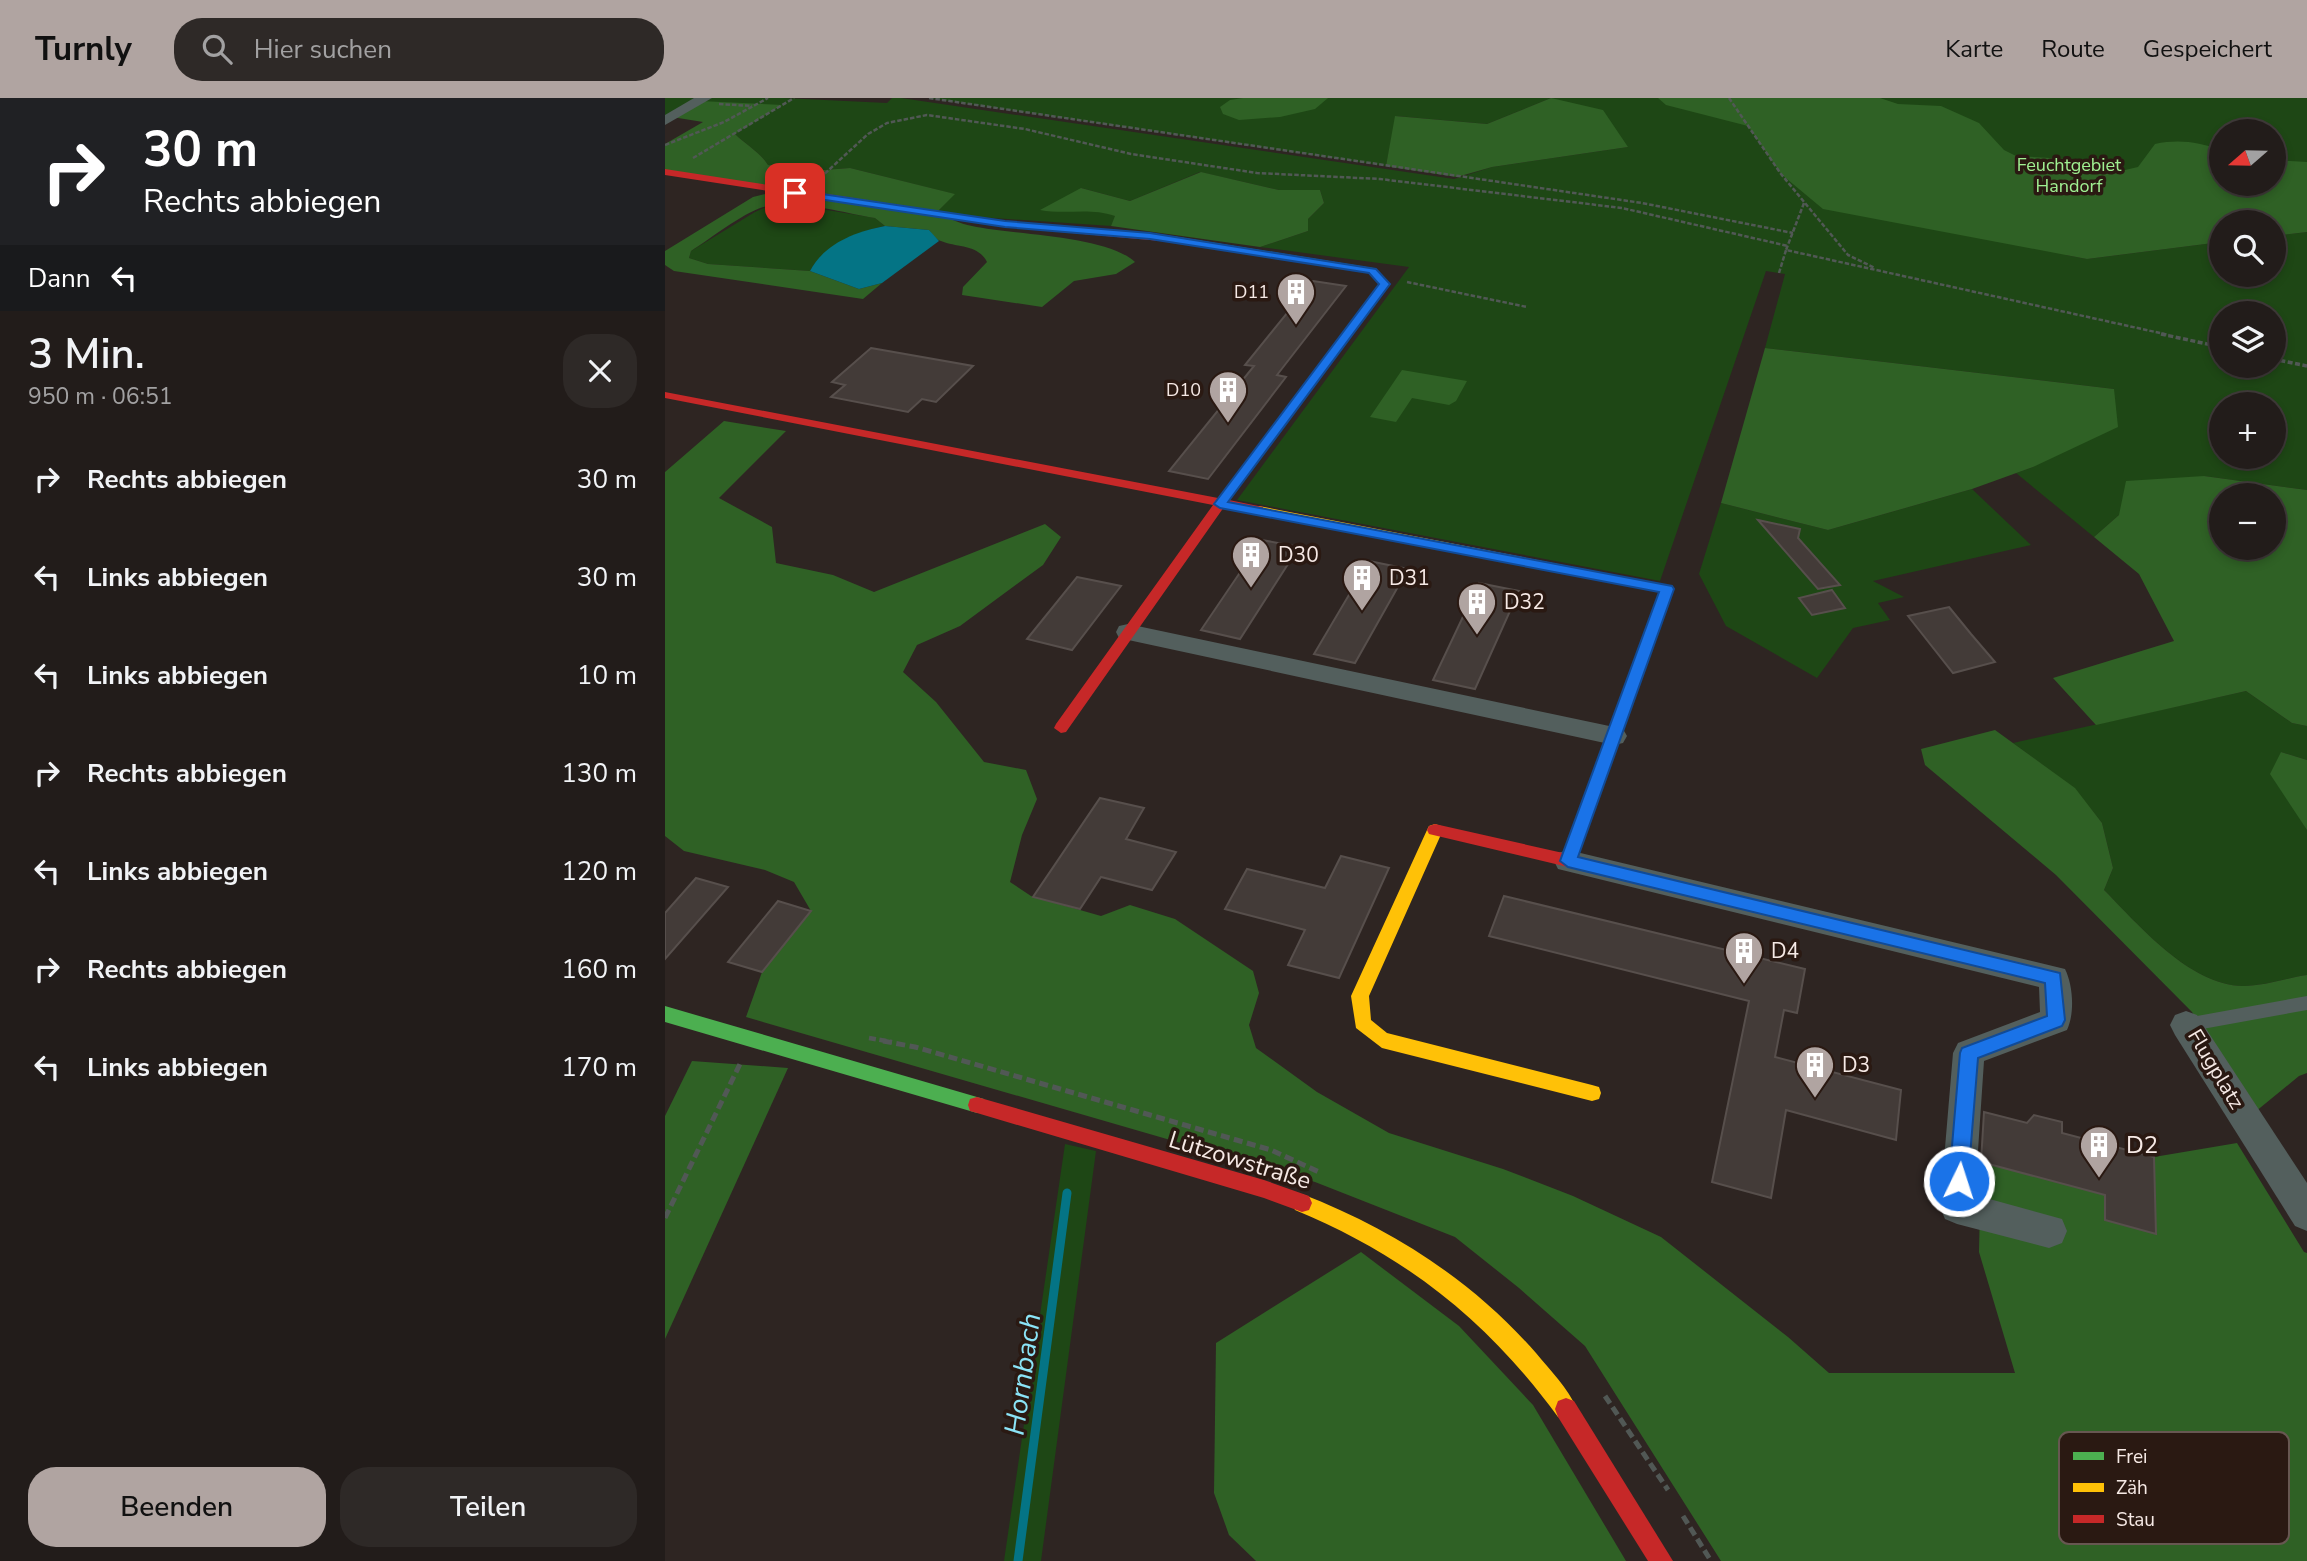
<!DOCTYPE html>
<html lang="de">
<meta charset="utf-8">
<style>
:root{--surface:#221c1a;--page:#2e2927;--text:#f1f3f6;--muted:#a2a1a2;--line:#3f3a39;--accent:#b0a4a1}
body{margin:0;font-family:"Nunito Sans",sans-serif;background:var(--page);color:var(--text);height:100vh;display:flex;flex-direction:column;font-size:26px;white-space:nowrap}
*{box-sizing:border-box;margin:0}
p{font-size:23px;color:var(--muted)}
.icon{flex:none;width:38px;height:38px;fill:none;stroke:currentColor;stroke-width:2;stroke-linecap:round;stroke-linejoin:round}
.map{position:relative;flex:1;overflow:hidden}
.details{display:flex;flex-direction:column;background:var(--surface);width:665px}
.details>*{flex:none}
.banner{background:#202124;color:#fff;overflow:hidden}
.needle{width:46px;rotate:250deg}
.fabs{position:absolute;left:1544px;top:21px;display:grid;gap:14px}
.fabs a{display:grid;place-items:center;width:77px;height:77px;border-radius:50%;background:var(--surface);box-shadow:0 4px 10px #0003,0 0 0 2px var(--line);font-size:35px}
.pin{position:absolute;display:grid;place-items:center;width:60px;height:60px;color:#fff;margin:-30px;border-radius:14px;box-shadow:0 4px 10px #0006}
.me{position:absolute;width:77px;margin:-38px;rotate:4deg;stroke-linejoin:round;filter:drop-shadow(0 0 5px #0008)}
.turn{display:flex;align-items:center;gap:24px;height:147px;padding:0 28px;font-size:32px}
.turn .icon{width:91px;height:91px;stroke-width:2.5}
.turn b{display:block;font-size:49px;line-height:60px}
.then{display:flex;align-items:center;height:66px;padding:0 28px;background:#0003;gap:14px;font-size:26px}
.round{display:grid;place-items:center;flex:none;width:74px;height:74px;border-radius:28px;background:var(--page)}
.summary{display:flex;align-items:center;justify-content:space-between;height:119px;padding:0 28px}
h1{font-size:42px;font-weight:600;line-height:52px}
.primary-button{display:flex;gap:14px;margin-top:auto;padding:14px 28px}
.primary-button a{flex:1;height:80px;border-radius:28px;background:var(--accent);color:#111;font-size:28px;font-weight:600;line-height:80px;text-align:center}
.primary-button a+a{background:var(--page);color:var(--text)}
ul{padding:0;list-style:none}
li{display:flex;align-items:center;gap:21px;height:98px;padding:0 28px}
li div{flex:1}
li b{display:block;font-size:26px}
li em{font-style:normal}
header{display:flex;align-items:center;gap:42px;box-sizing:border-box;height:98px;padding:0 35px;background:var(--accent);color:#111}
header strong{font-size:33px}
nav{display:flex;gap:38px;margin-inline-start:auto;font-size:24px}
.search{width:490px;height:63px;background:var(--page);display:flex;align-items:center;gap:18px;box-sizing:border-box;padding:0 24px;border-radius:28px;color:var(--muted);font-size:26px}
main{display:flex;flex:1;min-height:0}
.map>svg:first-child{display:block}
.green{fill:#1e4715;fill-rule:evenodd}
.forest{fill:#2f6125;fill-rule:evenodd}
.water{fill:#047485}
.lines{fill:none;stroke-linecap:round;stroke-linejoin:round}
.stream{stroke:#047485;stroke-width:9}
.building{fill:#433b38;stroke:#574f4c;stroke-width:2}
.path-far3{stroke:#515855;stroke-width:2.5;stroke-dasharray:4.5 2;stroke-linecap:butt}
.path-far2{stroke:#515855;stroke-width:3.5;stroke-dasharray:5 2.5;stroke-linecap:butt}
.path-far1{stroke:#515855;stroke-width:4.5;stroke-dasharray:7 3.5;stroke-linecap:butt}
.path{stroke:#515855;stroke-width:5;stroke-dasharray:9 4.5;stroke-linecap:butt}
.lane{fill:#535f5d;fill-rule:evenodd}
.street{fill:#535f5d;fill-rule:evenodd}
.fast{fill:#4caf50;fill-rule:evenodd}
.slow{fill:#ffc107;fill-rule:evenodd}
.jam{fill:#c62828;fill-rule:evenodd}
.route{fill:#1a73e8;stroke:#114b97;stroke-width:2}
.labels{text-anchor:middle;stroke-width:7;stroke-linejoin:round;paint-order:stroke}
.far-park-label{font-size:18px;fill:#a0f092;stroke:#2a1912}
.far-poi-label{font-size:18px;fill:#f6e9e5;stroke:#2a1912;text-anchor:end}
.poi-label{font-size:21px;fill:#f6e9e5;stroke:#2a1912;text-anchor:start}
.street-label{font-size:21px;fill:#f6e9e5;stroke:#2a1912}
.near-poi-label{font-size:24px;fill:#f6e9e5;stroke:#2a1912;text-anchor:start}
.near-street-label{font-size:24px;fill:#f6e9e5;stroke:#2a1912}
.near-water-label{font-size:28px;font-style:italic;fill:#8be4f7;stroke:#2a1912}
.key{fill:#2a1912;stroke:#675751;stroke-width:2}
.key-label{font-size:19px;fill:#f6e9e5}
</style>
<header>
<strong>Turnly</strong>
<div class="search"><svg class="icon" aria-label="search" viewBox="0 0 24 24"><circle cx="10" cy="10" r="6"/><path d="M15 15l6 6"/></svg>Hier suchen</div>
<nav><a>Karte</a><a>Route</a><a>Gespeichert</a></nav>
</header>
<main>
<section class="details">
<div class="banner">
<div class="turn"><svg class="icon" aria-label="right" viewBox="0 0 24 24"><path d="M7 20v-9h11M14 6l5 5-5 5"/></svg><div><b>30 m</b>Rechts abbiegen</div></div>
<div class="then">Dann<svg class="icon" aria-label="left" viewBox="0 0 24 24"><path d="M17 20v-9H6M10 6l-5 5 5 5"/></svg></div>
</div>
<div class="summary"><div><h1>3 Min.</h1><p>950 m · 06:51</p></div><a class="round"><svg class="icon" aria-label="close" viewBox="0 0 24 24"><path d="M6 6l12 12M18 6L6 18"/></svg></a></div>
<ul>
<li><svg class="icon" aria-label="right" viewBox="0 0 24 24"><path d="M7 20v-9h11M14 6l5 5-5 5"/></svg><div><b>Rechts abbiegen</b></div><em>30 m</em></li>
<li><svg class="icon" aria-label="left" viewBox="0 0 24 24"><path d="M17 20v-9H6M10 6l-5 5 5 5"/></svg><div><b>Links abbiegen</b></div><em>30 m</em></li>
<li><svg class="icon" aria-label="left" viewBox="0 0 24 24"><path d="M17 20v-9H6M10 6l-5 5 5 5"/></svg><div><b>Links abbiegen</b></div><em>10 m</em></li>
<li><svg class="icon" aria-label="right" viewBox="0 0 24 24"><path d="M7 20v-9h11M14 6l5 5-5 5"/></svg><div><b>Rechts abbiegen</b></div><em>130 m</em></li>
<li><svg class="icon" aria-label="left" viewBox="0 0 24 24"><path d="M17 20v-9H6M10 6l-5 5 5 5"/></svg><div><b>Links abbiegen</b></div><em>120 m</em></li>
<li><svg class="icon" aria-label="right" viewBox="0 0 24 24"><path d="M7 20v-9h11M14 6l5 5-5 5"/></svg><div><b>Rechts abbiegen</b></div><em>160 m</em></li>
<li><svg class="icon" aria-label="left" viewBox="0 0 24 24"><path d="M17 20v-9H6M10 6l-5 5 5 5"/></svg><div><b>Links abbiegen</b></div><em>170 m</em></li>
</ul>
<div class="primary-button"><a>Beenden</a><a>Teilen</a></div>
</section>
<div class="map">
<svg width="1642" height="1463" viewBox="0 0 1642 1463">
<rect width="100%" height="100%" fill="#2e2522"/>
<g class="green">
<path d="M 0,0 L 118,0 L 222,5 L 227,0 L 236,0 L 789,81 L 827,69 L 963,49 L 886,0 L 822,26 L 731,18 L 721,68 L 264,0 L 1064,0 L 1116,76 L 1075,0 L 1642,0 L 1642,126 L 1556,124 L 1401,157 L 1422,161 L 1556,144 L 1556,177 L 1608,177 L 1608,138 L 1642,134 L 1642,392 L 1539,378 L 1454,417 L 1429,439 L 1351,375 L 1368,369 L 1449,291 L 1100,250 L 1120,176 L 1101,173 L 995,483 L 572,402 L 744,169 L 595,149 L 643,133 L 643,121 L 659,105 L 655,92 L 614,92 L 535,74 L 465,103 L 416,90 L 430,111 L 451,118 L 446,128 L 270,116 L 289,96 L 185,70 L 146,73 L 103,67 C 95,54 81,47 70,36 L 116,7 L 0,18 ZM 1556,33 L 1608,33 L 1608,86 L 1556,86 ZM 1556,215 L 1608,215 L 1608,268 L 1556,268 ZM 1556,306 L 1608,306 L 1608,359 L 1556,359 Z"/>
<path d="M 126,106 L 210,120 L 220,128 C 194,133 158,149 145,173 L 43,166 L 24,160 L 26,153 L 90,114 L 105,107 Z"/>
<polygon points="1307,391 1366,447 1208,483 1239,499 1213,505 1225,522 1188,530 1152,580 1061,528 1034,476 1056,405 1163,432"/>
<path d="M 1581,593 L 1627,625 L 1642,628 L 1642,662 L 1616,654 L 1629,710 L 1642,732 L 1642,877 C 1622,880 1598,888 1578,888 C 1524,887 1474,827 1439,792 L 1448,770 L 1437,725 L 1409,690 L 1348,645 Z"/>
<polygon points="400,1046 431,1053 376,1463 339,1463"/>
</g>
<g class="forest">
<polygon points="578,0 663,0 650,11 615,19 574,22 558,16 555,9 565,2"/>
<polygon points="886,0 938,12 963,49 827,69 792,79 721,68 730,18 822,26"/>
<path d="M 993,0 L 1215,0 L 1233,6 L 1276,8 L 1314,25 L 1339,52 L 1351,58 L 1422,62 L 1460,72 L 1473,69 L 1490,46 C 1514,41 1533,44 1556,52 L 1556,86 L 1608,86 L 1608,62 L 1642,64 L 1642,134 L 1608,138 L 1608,124 L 1556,124 L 1556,144 L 1422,161 L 1158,111 L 1116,76 L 1083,28 L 1001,7 Z"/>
<path d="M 35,3 L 117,7 L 70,36 C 81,47 95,54 103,67 L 146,73 L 185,70 L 290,96 L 271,115 C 282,119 295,126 307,128 C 348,137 441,137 470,164 L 451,176 L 409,183 L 377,209 L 297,197 L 298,189 L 322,164 C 313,146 293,150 276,143 C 272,142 267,136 264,132 L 220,128 L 210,120 C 180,115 136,102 107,107 C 83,110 47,140 26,153 L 24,160 L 43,166 L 145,173 L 194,191 L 217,185 L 198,201 L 9,173 L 0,167 L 0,153 L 88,99 L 113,93 L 0,74 L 0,46 L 38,24 L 7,19 Z"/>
<path d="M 536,74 L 614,92 L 655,92 L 659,105 L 643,121 L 643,133 L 595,149 L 446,128 L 450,118 C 424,109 402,117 375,112 L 416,90 L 465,103 Z"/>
<polygon points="1100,250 1449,291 1453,329 1368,369 1307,391 1163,432 1056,405"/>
<polygon points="737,272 802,283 791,303 784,307 747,300 731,324 705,319"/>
<polygon points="59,323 121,333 54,400 107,429 111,465 168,477 209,494 380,426 396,439 378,467 295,528 252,547 238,574 271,604 319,664 361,672 372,701 357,737 345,784 366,798 436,818 465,807 510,821 588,873 594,895 584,927 591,950 652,994 724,1035 838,1071 908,1098 996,1139 1123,1239 1164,1275 1350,1275 1314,1154 1316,1064 1440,1097 1491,1135 1489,1059 1572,1045 1639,1154 1642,1155 1642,1463 1056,1463 920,1248 854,1190 790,1139 650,1084 81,919 97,874 146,813 129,784 100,772 19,753 0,738 0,374"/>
<path d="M 1539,378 L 1642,392 L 1642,628 L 1627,625 L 1581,593 L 1431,627 L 1388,580 L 1509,543 L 1474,476 L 1429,439 L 1454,417 L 1461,383 ZM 1556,397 L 1608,397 L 1608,450 L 1556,450 Z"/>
<path d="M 1330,632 L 1410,690 L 1437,725 L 1448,770 L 1439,792 C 1474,827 1524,887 1578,888 C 1599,888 1622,880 1642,877 L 1642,975 L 1634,978 L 1590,1014 L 1527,914 L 1391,777 L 1260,667 L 1256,651 Z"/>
<polygon points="1616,654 1642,662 1642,732 1605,676"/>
<polygon points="27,963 123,970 0,1241 0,1018"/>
<polygon points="696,1154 794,1228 868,1307 961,1463 591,1463 564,1437 549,1395 551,1245"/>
</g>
<path class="water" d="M 220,128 L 264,132 L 274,143 L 217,185 L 194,191 L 145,173 C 160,145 190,134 220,128 Z"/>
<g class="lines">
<polyline class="stream" points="353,1463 402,1095"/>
</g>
<g class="building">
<polygon points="648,183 681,188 612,277 621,279 543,381 504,373 589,268 580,267"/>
<polygon points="206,250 308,268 271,304 257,301 243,314 166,299 180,287 167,284"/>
<polygon points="1093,422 1135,431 1133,440 1175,487 1153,491"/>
<polygon points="597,442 634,449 575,541 536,532"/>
<polygon points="704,463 743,471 690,565 649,556"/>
<polygon points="412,479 456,488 407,552 362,541"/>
<polygon points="814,485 854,493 810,591 768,582"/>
<polygon points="1167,492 1180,510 1147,517 1134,500"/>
<polygon points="1284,509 1306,536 1330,564 1288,575 1243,518"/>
<polygon points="435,700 479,710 461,741 511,754 487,792 436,779 415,811 368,799"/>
<polygon points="676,758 724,770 674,880 623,867 640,832 560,811 582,771 660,790"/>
<polygon points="31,780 63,789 0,861 0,815"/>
<polygon points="839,798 1140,871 1132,915 1119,912 1110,959 1236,992 1231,1042 1121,1012 1106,1100 1047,1084 1084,903 824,838"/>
<polygon points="113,803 146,813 97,874 63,864"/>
<polygon points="1319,1014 1362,1025 1369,1017 1397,1024 1397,1035 1489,1059 1491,1136 1440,1122 1440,1097 1316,1064"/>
</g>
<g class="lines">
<g class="path-far3">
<polyline points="264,0 977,105 1128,135"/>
<polyline points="1064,0 1116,76 1183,157 1210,170"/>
<polyline points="54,6 87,8"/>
<polyline points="0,47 59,24 103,0"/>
<polyline points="28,60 129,0"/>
<polyline points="155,80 203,36 222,25 262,17 360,31 466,56 592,75 715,81 957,110 1123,148"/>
<polyline points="1139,105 1121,152 1504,237"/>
<polyline points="1114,175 1121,152"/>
<polyline points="742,184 862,209"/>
</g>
<g class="path-far2">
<polyline points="1496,236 1556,249"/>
<polyline points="1608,261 1642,268"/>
</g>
<polyline class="path-far1" points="204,940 227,944"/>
<g class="path">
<polyline points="218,943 250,949 606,1052 654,1074"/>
<polyline points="0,1120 75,966"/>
<polyline points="940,1298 1003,1392"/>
<polyline points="1018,1418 1046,1463"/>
</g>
<polygon class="lane" points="1642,898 1642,912 1521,934 1515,932 1513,927 1515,922 1521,920"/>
<g class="street">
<polygon points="29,0 47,0 0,27 0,17"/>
<polygon points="463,526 949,629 958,631 962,638 958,645 949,647 454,540 451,534 454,528"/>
<path d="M 903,752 L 1400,871 C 1408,887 1410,915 1402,932 L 1319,963 L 1310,1097 L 1397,1121 L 1402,1133 L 1397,1145 L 1384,1150 L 1292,1126 L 1280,1121 L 1275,1109 L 1288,955 L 1293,945 L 1375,914 L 1374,889 L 893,771 L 889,763 L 893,755 Z"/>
<polygon points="1521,913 1532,917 1642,1085 1642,1133 1630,1128 1510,937 1505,927 1510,917"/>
</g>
<g class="fast">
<polygon points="507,138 708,170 724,186 652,284 648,285 642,282 714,186 705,175 504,143 502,141"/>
<polygon points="0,908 312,999 319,1001 321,1007 319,1013 312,1015 0,924"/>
</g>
<g class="slow">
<polygon points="594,408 986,484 993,488 986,492 590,415 590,409"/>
<polygon points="770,726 776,728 778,732 704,898 706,922 722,935 927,987 934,989 936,995 934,1001 927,1003 717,950 691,930 686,898 762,732 764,728"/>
<path d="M 637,1096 C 727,1131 807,1182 871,1255 C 885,1272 903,1290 912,1311 L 909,1319 L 901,1322 L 893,1319 C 822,1222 741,1158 630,1112 L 627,1105 L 630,1098 Z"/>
</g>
<g class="jam">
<polygon points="0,71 339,123 507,138 512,141 507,144 339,129 0,77"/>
<polygon points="644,280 654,282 564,402 598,409 598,415 559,409 401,634 396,635 389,630 391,626 548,407 0,300 0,294 553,400"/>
<polygon points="986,484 1007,488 1009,491 909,767 903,769 764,736 762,732 764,728 770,726 898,755 994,494 981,491 979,488"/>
<polygon points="312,999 599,1082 644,1098 647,1105 644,1112 637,1114 599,1100 312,1015 305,1013 303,1007 305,1001"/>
<polygon points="901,1300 909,1303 1008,1463 983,1463 893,1319 890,1311 893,1303"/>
</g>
</g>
<polygon class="route" points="130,92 340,123 485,135 711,171 725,186 563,404 1007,488 1009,491 913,759 1395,875 1400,922 1397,928 1313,960 1303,1083 1301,1090 1294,1092 1287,1090 1284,1083 1295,955 1297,950 1382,918 1380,885 903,769 895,763 994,494 555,410 549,406 714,186 704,175 485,141 340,129 127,97 125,95"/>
<defs>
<g id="building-pin" transform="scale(2.0125)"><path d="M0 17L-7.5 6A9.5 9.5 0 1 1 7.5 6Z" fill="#b0a4a1" stroke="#2a1912"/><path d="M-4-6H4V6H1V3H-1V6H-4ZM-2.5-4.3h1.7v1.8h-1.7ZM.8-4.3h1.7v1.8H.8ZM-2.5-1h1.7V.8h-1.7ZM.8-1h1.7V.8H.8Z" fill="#fff"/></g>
</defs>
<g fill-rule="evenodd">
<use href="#building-pin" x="631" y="194"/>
<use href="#building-pin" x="563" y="292"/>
<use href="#building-pin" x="586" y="457"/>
<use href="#building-pin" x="697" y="480"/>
<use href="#building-pin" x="812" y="504"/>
<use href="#building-pin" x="1079" y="853"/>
<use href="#building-pin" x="1150" y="967"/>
<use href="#building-pin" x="1434" y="1047"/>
</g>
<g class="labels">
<g class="far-park-label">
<text x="1404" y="73">Feuchtgebiet<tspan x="1404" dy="21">Handorf</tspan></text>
</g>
<g class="far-poi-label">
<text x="604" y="200">D11</text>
<text x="536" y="298">D10</text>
</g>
<g class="poi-label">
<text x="613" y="464">D30</text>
<text x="724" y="487">D31</text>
<text x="839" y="511">D32</text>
<text x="1106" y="860">D4</text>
<text x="1177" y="974">D3</text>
</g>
<g class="street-label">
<text transform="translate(1551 971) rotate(59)" y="7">Flugplatz</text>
</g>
<g class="near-poi-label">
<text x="1461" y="1055">D2</text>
</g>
<g class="near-street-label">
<text transform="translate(575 1062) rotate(17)" y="8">Lützowstraße</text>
</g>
<g class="near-water-label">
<text transform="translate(357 1276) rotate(-82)" y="10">Hornbach</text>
</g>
</g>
<rect x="1394" y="1334" width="230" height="112" rx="10" class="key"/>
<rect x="1408" y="1354" width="31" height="8" fill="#4caf50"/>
<rect x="1408" y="1385" width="31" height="9" fill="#ffc107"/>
<rect x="1408" y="1417" width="31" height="8" fill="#c62828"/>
<g class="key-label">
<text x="1451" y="1365">Frei</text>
<text x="1451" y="1396">Zäh</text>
<text x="1451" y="1428">Stau</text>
</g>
</svg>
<div class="fabs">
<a><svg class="needle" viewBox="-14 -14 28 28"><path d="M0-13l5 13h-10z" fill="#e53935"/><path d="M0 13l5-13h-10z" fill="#a2a1a2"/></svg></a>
<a><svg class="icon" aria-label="search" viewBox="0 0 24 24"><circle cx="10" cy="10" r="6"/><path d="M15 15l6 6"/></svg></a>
<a><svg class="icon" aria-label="layers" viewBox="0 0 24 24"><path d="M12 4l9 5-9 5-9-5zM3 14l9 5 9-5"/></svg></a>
<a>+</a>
<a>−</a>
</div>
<div class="pin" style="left:130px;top:95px;background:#d93025"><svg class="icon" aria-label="arrive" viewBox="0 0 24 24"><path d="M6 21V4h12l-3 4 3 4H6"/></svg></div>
<svg class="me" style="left:1294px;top:1083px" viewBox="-20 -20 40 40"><circle r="17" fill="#1a73e8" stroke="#fff" stroke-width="3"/><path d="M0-11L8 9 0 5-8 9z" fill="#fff"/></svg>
</div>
</main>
